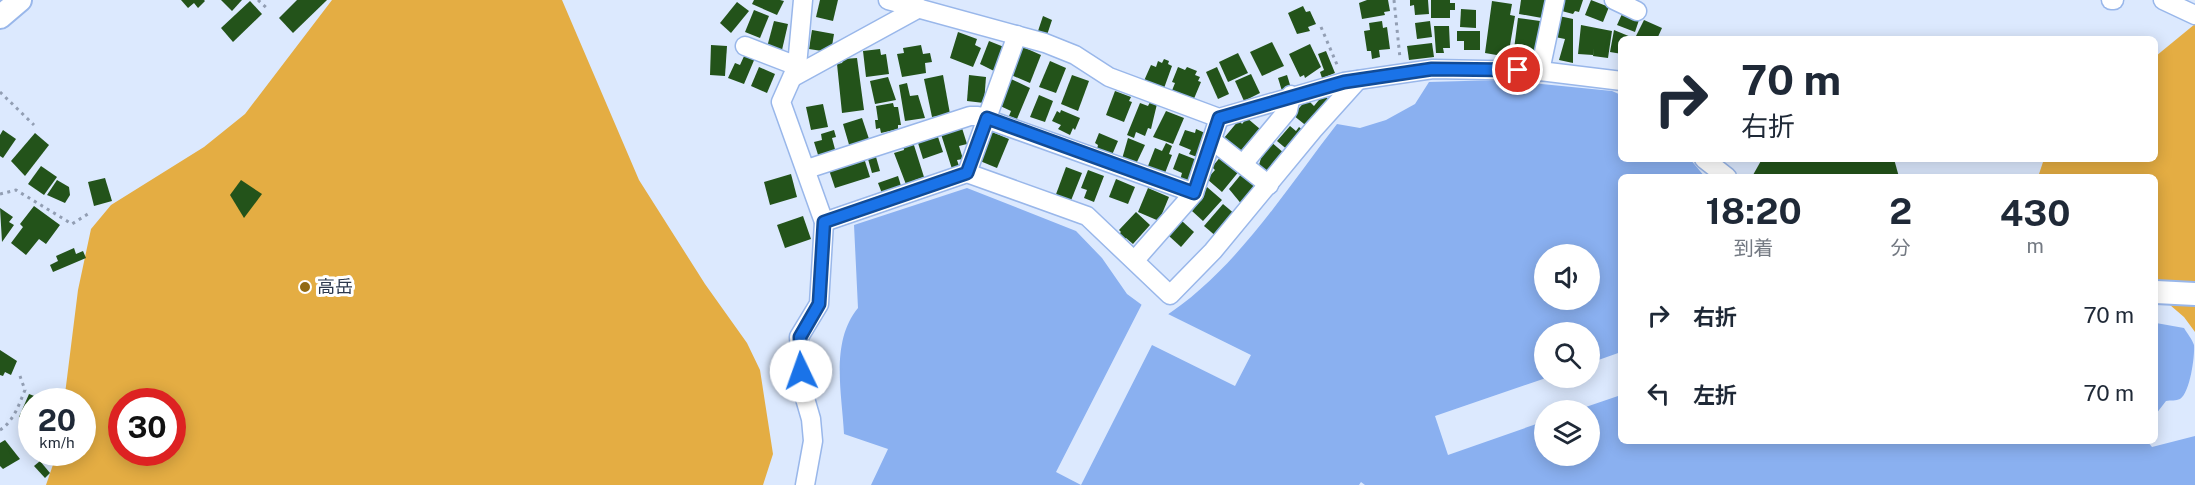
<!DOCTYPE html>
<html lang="ja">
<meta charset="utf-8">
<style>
:root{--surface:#fff;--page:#f6f6f7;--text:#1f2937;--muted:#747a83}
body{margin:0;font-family:"Public Sans","Noto Sans JP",sans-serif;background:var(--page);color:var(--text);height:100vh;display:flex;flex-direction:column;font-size:22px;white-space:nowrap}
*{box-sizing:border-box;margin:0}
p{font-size:20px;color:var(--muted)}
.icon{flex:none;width:33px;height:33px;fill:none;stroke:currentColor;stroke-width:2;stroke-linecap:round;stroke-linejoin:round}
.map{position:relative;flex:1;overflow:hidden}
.sheet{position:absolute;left:1618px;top:174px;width:540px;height:270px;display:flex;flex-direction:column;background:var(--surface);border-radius:9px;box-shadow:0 3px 15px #0003}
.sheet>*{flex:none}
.banner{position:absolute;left:1618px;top:36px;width:540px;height:126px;border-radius:9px;box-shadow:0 3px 15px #0003;background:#fff;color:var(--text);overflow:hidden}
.fabs{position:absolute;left:1534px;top:244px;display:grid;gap:12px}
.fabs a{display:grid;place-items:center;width:66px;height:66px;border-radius:50%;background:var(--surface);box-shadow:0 3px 15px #0003;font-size:30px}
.speed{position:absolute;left:18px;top:388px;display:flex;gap:12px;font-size:30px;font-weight:700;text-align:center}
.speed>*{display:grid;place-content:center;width:78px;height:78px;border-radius:50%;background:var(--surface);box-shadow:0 3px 15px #0003;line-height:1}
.speed small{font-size:15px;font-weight:400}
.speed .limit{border:9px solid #d22;background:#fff;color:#111}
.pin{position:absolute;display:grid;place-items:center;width:51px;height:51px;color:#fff;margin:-26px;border:3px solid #fff;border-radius:50%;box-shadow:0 2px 6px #0007}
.me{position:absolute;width:66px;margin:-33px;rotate:357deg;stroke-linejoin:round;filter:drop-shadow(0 0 4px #0008)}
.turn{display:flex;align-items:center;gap:21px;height:126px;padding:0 24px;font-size:27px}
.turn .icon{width:78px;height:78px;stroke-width:2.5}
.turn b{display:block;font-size:42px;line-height:51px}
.eta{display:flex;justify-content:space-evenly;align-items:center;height:102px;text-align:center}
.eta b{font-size:36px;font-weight:700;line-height:42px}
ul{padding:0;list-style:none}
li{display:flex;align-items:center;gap:18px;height:78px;padding:0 24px}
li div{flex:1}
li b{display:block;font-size:22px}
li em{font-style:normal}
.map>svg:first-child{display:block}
.forest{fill:#e4ad43;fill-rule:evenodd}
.water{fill:#8ab0f0;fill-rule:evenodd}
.pier{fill:#dce9fe}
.building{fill:#23531a}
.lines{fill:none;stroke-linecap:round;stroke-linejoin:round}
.minor-casing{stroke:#99b7ea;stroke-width:21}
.tertiary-casing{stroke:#99b7ea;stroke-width:26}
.path{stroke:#929eb3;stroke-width:3;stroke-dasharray:3 4.5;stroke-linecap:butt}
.minor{stroke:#fff;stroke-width:18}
.tertiary{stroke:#fff;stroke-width:22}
.route-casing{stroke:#114b97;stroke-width:15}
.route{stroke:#1a73e8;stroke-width:10}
.poi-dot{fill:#916911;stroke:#fff;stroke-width:2}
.labels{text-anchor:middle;stroke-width:6;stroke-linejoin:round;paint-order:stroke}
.poi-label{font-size:18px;fill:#2c384d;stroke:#fff;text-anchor:start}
</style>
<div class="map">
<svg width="2195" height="485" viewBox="0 0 2195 485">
<rect width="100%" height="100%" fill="#dce9fe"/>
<g class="forest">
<path d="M 332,0 L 562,0 L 639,180 L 705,284 L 747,343 L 760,370 L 773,454 L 763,485 L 46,485 L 57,453 L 82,453 L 82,402 L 64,402 L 78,290 L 91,229 L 111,205 L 204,147 L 245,114 ZM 122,402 L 172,402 L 172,453 L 122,453 Z"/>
<polygon points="2195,24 2195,332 2184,317 2156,293 2156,177 2038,177 2044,159 2156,159 2156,56"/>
</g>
<g class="water">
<path d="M 1500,80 L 1612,91 L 1621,95 L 1622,159 L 1690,159 L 1705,177 L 1622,177 L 1622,441 L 2147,441 L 2152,447 L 2195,436 L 2195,485 L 1365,485 L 1361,482 L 1359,485 L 871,485 L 888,449 L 844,434 C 842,393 830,342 858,308 L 854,225 L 967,188 L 1076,231 L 1102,258 L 1127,294 L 1161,319 C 1235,272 1284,192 1337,124 L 1360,128 L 1386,120 L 1415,104 L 1429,82 ZM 1545,255 L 1590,255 L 1590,300 L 1545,300 ZM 1545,333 L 1590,333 L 1590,378 L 1545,378 ZM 1545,411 L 1590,411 L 1590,456 L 1545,456 Z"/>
<path d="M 2156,323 L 2184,328 C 2187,333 2192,339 2194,345 C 2195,356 2190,393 2180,399 C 2176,401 2171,400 2166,401 L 2156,414 Z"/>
</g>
<g class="pier">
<polygon points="1143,302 1161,316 1170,311 1168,314 1251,355 1235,386 1152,345 1081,485 1056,472"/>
<polygon points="1621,352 1621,395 1574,411 1545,411 1545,421 1448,455 1435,416 1546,378 1590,378 1590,363"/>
</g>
<g class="building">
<polygon points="181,0 204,0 205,1 198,8 194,3 188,8"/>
<polygon points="221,0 242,0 232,11"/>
<polygon points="297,0 327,0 293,33 279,18"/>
<polygon points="754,0 780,0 784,1 777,15 752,4"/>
<polygon points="820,0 838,0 833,21 816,17"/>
<polygon points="1367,0 1388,0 1390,11 1384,12 1385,15 1362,19 1359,3"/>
<polygon points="1410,0 1428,0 1429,14 1415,15 1414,5 1410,6"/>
<polygon points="1431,0 1450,0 1450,3 1455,3 1455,10 1450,10 1450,18 1431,18"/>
<polygon points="1521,0 1545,0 1542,18 1519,14"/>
<polygon points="1561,0 1583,0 1579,12 1575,11 1573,14 1558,10"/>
<polygon points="1591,0 1609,7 1603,22 1585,15"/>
<polygon points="250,1 262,14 233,42 221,28"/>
<polygon points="1492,1 1512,4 1510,15 1515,16 1508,57 1485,53"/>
<polygon points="737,2 749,11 731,33 720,23"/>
<polygon points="1303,6 1306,12 1310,11 1316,24 1308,27 1310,31 1297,34 1288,13"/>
<polygon points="1461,9 1476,10 1476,28 1460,27"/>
<polygon points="754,10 769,16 760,38 745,32"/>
<polygon points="1622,14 1639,20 1635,32 1617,25"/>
<polygon points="1043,16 1052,20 1047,35 1038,31"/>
<polygon points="1559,16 1573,19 1573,63 1559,60 1565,39 1555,37"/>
<polygon points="1518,18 1540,21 1539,31 1543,32 1535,60 1513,57"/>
<polygon points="1644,20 1662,28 1657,39 1635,38"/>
<polygon points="774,21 788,24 782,50 767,47"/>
<polygon points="1382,21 1383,28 1387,27 1390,49 1379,50 1380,57 1372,59 1371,51 1367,51 1364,31 1370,30 1369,23"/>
<polygon points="1430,21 1432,37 1417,39 1415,23"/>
<polygon points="1581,25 1612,31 1608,58 1593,56 1594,48 1593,55 1578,54"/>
<polygon points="1434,26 1449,26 1450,48 1443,48 1444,53 1436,53"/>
<polygon points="812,30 834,34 832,46 822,51 809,49"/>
<polygon points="1614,30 1631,37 1622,39 1622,54 1610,52"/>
<polygon points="1457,31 1480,31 1480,50 1464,50 1464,41 1457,41"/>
<polygon points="958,32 977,39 975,45 981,48 973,67 950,58"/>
<polygon points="989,41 1004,47 994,71 980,64"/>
<polygon points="1272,42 1284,66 1262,76 1250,52"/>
<polygon points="1432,43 1434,57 1409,60 1407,46"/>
<polygon points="1310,44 1321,67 1305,78 1304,75 1300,77 1289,54"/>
<polygon points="711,45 727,46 725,76 710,75"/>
<polygon points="921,45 923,54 930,53 932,62 925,63 926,73 902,77 897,54 904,53 903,48"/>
<polygon points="1023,47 1041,55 1030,83 1011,75"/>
<polygon points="880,49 881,55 886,54 889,74 866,77 863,51"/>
<polygon points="1326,51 1335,73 1322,78 1320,72 1324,70 1318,54"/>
<polygon points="1238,53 1248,73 1228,82 1219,62"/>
<polygon points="745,54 755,58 744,84 728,78 735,63 740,65"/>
<polygon points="857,58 864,110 842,113 837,64 842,63 844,59"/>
<polygon points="1164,59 1169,61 1168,64 1172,66 1163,91 1143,83 1151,65 1156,67 1158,61 1162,63"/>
<polygon points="1050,61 1066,68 1056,93 1039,87"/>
<polygon points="759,67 775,74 767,93 751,86"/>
<polygon points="1178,67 1185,70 1187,67 1197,71 1195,75 1200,77 1198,81 1201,82 1193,101 1171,93 1175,83 1172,82"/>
<polygon points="1217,67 1229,94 1218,99 1206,72"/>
<polygon points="1251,74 1260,93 1244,101 1235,81"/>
<polygon points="943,75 950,114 932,117 924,79"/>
<polygon points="969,75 986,77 984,103 967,101"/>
<polygon points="1072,75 1089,81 1078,111 1061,104"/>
<polygon points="1287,75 1291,88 1282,91 1278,78"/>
<polygon points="888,77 896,100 875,104 870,81"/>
<polygon points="1011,79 1030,88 1017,119 1009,116 1011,111 996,104"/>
<polygon points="907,83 910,96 918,95 925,118 905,121 899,85"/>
<polygon points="1115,91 1131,97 1129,101 1132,102 1124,122 1106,115"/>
<polygon points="1039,95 1053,101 1045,122 1030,117"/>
<polygon points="1323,95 1331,101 1309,128 1293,115 1307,99 1314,106"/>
<polygon points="1150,102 1157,104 1151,129 1148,128 1145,136 1136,132 1134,138 1127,135 1140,103 1148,106"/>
<polygon points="893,103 894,107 898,107 901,125 898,125 898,129 881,133 880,128 876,129 875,120 878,120 876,106"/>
<polygon points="823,104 828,127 811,130 806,107"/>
<polygon points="1061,110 1080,118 1075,130 1073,128 1070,135 1058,129 1061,125 1052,121 1057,111 1060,113"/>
<polygon points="1166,111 1184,118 1173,144 1153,137"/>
<polygon points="862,118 870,142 850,148 843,124"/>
<polygon points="1247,118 1260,129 1240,152 1224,138 1239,120 1242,124"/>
<polygon points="1290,126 1296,131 1299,127 1305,132 1289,151 1277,141"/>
<polygon points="962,128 967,144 959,146 963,159 957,160 959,166 952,169 941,134"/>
<polygon points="1196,129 1205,133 1197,157 1189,154 1191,150 1179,145 1185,130 1195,133"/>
<polygon points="3,130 16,139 3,158 0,156 0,135"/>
<polygon points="834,130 836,137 832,138 836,153 819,158 814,142 822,140 821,134"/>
<polygon points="992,132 1009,139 997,168 980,161"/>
<polygon points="35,133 49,145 25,176 11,161"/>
<polygon points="1099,133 1118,141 1112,155 1097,149 1098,145 1095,143"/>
<polygon points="938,137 943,152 923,159 918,143"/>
<polygon points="1128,138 1145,145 1136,164 1122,159"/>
<polygon points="1270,141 1285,154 1267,171 1259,165 1261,158 1258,155"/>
<polygon points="913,142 924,177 915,180 916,185 907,187 894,153 904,150 903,145"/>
<polygon points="1166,143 1172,146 1169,154 1172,155 1165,173 1148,166 1155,148 1162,151"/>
<polygon points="1179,153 1197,160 1188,184 1180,180 1182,173 1173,169"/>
<polygon points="1222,155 1240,170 1222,192 1207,179 1215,170 1212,167"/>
<polygon points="876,157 880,171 872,173 868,159"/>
<polygon points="864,158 870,177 835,188 829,170"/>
<polygon points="1762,159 1894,159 1899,177 1753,175"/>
<polygon points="41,166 57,177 44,195 28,184"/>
<polygon points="1066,167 1082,173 1070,203 1055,197"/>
<polygon points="1088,170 1104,176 1094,202 1084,198 1087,190 1081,188"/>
<polygon points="1243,172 1258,188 1243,206 1229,189"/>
<polygon points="791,174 797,197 770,205 764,182"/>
<polygon points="898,176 902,189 883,196 878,183"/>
<polygon points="105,178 112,201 94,206 88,182"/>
<polygon points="1116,179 1135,187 1128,204 1109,197"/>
<polygon points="57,180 69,187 70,195 65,203 47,195"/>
<polygon points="241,180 262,194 244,218 230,195"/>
<polygon points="1207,187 1222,200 1203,221 1192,211 1199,202 1197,199"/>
<polygon points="1148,188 1169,197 1159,221 1138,212"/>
<polygon points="1223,204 1236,215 1217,237 1204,226"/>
<polygon points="34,206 60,225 46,244 39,239 26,255 11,243 23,227 20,224"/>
<polygon points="0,208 13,217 9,222 14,225 2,242"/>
<polygon points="1136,212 1150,225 1133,244 1126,238 1122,242 1116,237 1121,232 1119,230"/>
<polygon points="803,216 811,239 785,248 777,225"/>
<polygon points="1182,221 1194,232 1181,247 1169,236"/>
<polygon points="74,248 76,254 83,251 86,258 53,272 50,265 58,261 56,256"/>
<polygon points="0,350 17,361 11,375 5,372 3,376 0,375"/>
<polygon points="29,394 45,400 32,402 32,427 21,423 23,418 19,417"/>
<polygon points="5,440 20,459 3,469 0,466 0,443"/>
<polygon points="40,461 50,473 45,478 34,466"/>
</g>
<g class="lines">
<g class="minor-casing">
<g id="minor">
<polyline points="803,0 797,66 781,102 824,222 819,304 799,337 802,388 811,419 813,441 805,485"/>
<polyline points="888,0 1045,43 1075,55 1109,77 1219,118 1344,82 1433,69 1540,71 1622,81"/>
<polyline points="1614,0 1637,11"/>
<polyline points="2111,0 2114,0"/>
<polyline points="2163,0 2195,15"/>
<polyline points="745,46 797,66"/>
<polyline points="1540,71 1555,0"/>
<polyline points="793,77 919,8"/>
<polyline points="1213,141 1269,185"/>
<polyline points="1704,159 1727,177"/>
<polyline points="1243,164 1288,110 1291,95"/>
<polyline points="807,169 970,116 978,116 1194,193"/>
<polyline points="967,173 1017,35"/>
<polyline points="824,222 967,173 1087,216 1170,295 1213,251 1313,130 1358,80"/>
<polyline points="1135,260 1194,193 1219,118"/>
</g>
</g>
<g class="tertiary-casing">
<g id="tertiary">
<polyline points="0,17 20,0"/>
<polyline points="2156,292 2195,294"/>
</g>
</g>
<g class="path">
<polyline points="258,0 269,10"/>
<polyline points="1394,0 1400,58"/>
<polyline points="1321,27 1338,67"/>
<polyline points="0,92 34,125"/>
<polyline points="0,194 16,190 72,224 91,212"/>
<path d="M 0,430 C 14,421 19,404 25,390 L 20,376"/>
</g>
<use href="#minor" class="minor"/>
<use href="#tertiary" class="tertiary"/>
</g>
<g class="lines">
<g class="route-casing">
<polyline id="route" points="801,371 800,337 819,304 824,222 967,173 987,118 1194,193 1219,118 1344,82 1432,69 1518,70"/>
</g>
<use href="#route" class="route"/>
</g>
<circle class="poi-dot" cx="305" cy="287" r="6"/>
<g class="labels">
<g class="poi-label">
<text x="317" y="293">高岳</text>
</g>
</g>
</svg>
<div class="fabs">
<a><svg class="icon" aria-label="sound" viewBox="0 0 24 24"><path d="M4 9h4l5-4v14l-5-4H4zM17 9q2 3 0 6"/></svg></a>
<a><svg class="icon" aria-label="search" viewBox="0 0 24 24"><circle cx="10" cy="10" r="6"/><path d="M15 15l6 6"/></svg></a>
<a><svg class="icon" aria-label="layers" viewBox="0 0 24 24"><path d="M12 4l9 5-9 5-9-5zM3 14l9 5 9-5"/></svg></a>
</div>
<div class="speed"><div>20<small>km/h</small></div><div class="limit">30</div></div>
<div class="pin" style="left:1518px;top:70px;background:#d93025"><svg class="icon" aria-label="arrive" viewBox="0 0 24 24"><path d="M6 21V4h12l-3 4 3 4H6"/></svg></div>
<svg class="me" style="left:801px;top:371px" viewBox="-20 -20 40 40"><circle r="19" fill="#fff"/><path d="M0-13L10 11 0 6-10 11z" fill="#1a73e8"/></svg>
<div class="banner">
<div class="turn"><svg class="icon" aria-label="right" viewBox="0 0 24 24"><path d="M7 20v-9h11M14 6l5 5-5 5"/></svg><div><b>70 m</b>右折</div></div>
</div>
<section class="sheet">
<div class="eta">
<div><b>18:20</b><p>到着</p></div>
<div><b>2</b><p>分</p></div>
<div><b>430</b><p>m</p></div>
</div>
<ul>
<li><svg class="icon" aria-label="right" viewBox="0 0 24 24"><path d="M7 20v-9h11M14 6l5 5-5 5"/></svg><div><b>右折</b></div><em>70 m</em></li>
<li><svg class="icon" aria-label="left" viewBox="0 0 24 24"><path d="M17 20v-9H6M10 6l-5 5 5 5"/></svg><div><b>左折</b></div><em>70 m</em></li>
</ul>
</section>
</div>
